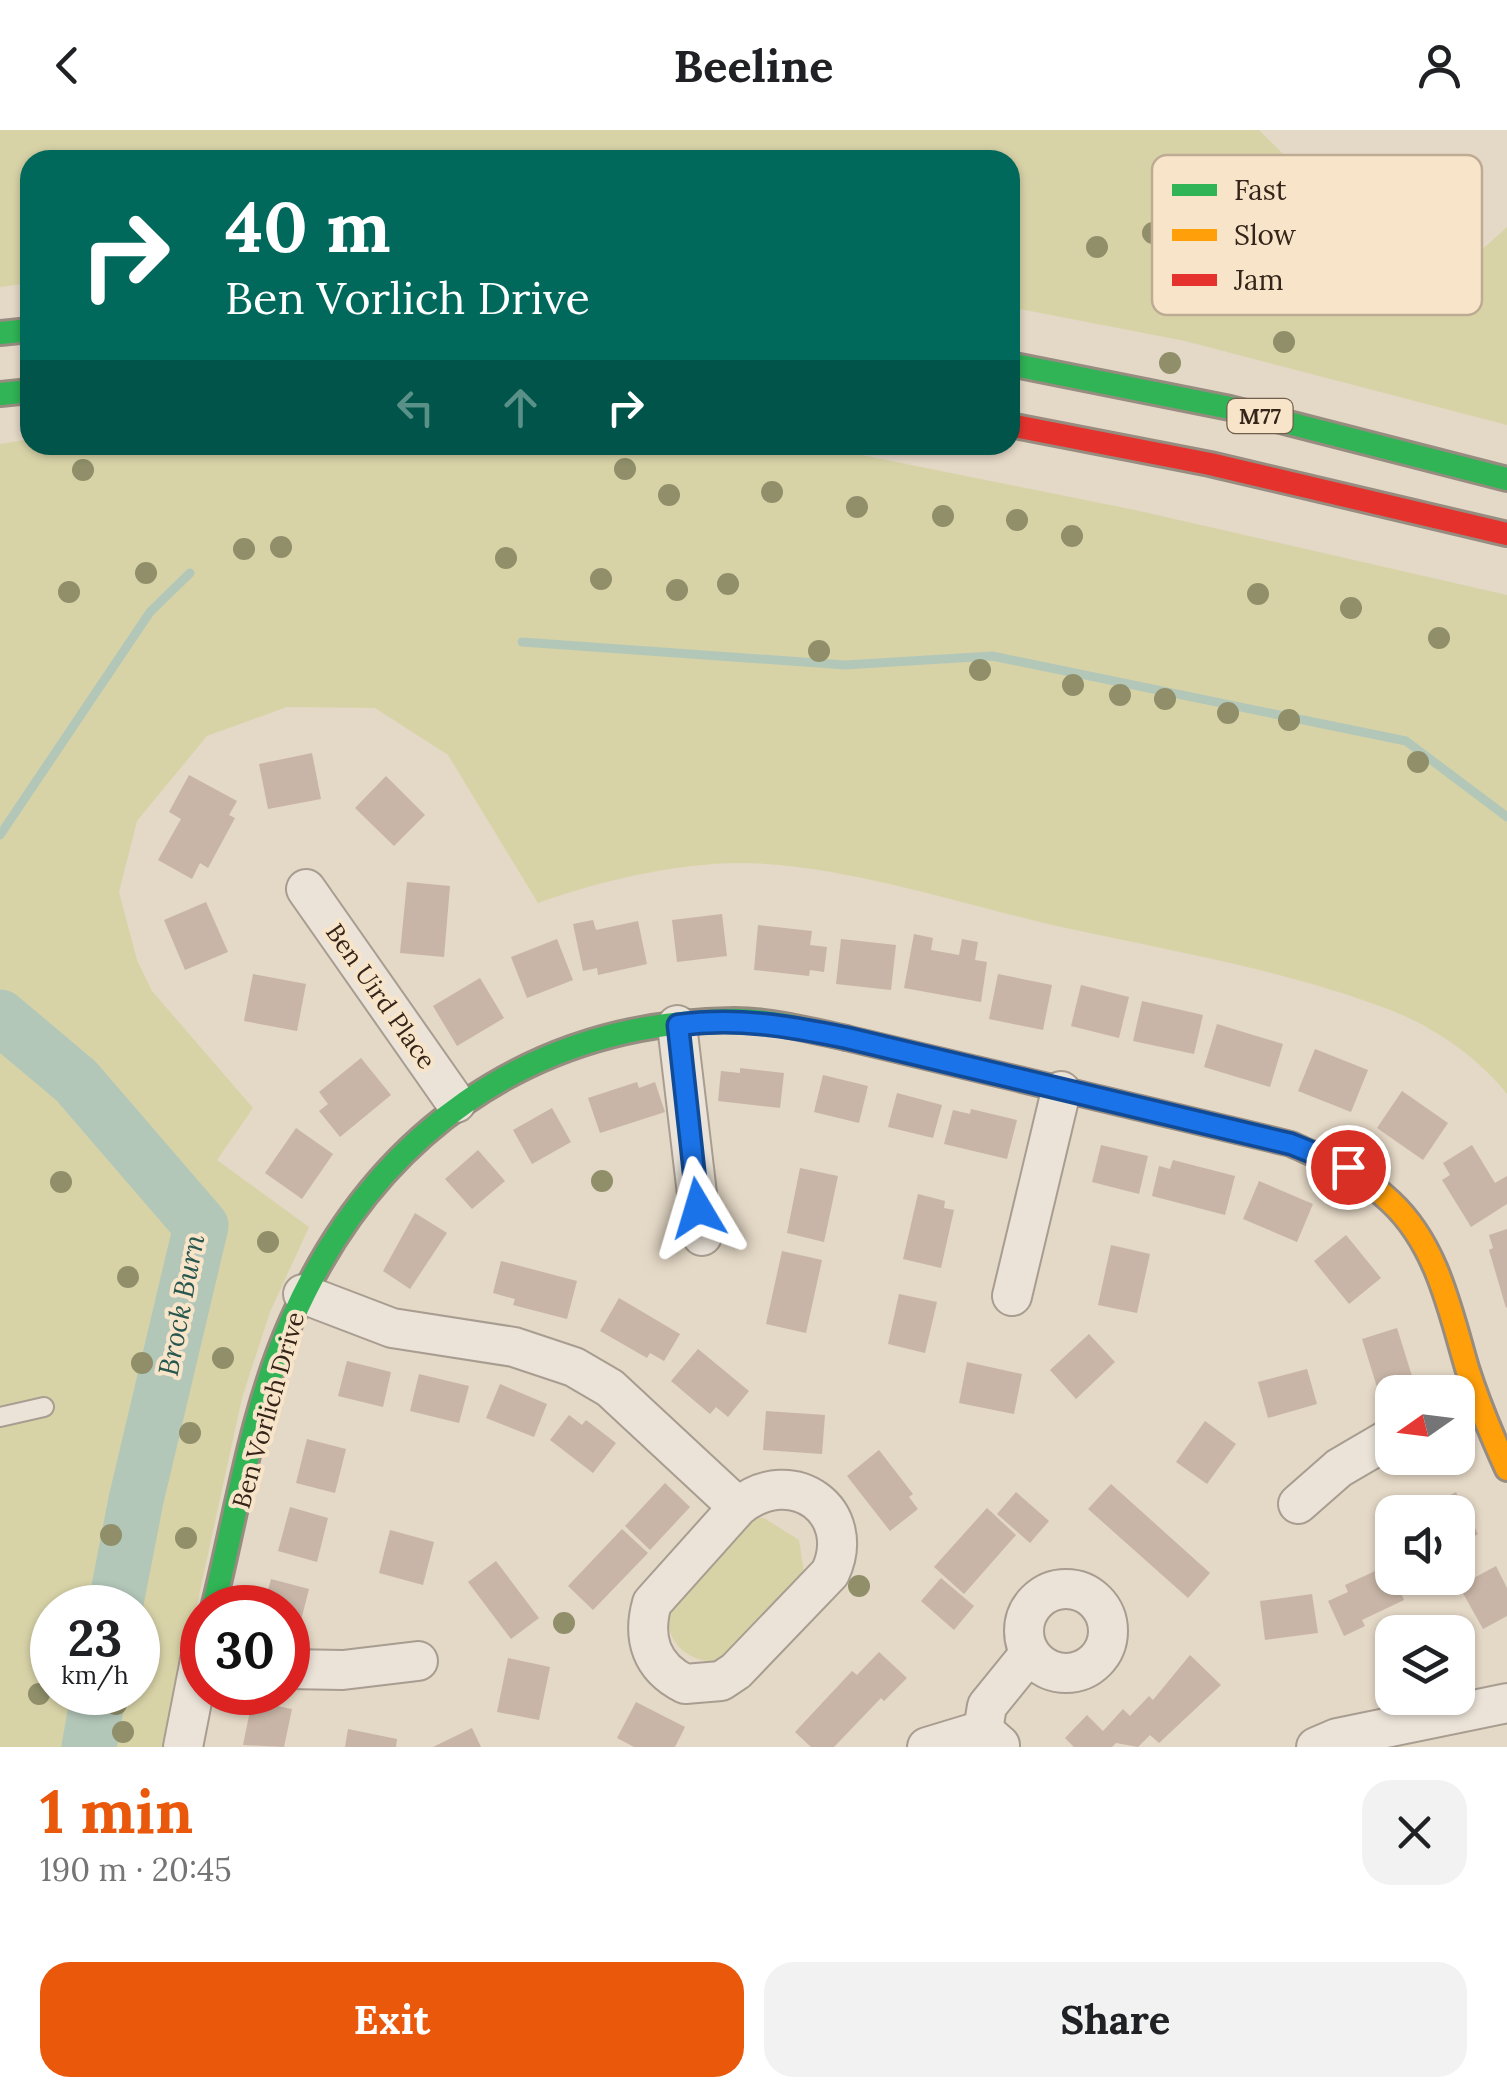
<!DOCTYPE html>
<meta charset="utf-8">
<style>
:root{--surface:#fff;--page:#f2f2f2;--text:#202124;--muted:#757577;--accent:#ea580c}
body{margin:0;font-family:Lora,serif;background:var(--page);color:var(--text);height:100vh;display:flex;flex-direction:column;font-size:38px;white-space:nowrap}
*{box-sizing:border-box;margin:0}
p{font-size:32px;color:var(--muted)}
.icon{flex:none;width:55px;height:55px;fill:none;stroke:currentColor;stroke-width:2;stroke-linecap:round;stroke-linejoin:round}
.map{position:relative;height:1617px;overflow:hidden}
.side{display:flex;flex-direction:column;background:var(--surface);flex:1}
.side>*{flex:none}
.banner{position:absolute;left:20px;top:20px;width:1000px;height:305px;border-radius:30px;box-shadow:0 2px 8px #0004;background:#00695c;color:#fff;overflow:hidden}
.needle{width:65px;rotate:256deg}
.controls{position:absolute;left:1375px;top:1245px;display:grid;gap:20px}
.controls a{display:grid;place-items:center;width:100px;height:100px;border-radius:20px;background:var(--surface);box-shadow:0 2px 8px #0004;font-size:50px}
.speed{position:absolute;left:30px;top:1455px;display:flex;gap:20px;font-size:50px;font-weight:700;text-align:center}
.speed>*{display:grid;place-content:center;width:130px;height:130px;border-radius:50%;background:var(--surface);box-shadow:0 2px 8px #0004;line-height:1}
.speed small{font-size:25px;font-weight:400}
.speed .limit{border:15px solid #d22;background:#fff;color:#111}
.pin{position:absolute;display:grid;place-items:center;width:85px;height:85px;color:#fff;margin:-42px;border:5px solid #fff;border-radius:50%;box-shadow:0 2px 10px #0007}
.me{position:absolute;width:110px;margin:-55px;rotate:353deg;stroke-linejoin:round;filter:drop-shadow(0 0 8px #0008)}
.turn{display:flex;align-items:center;gap:35px;height:210px;padding:0 40px;font-size:45px}
.turn .icon{width:130px;height:130px;stroke-width:2.5}
.turn b{display:block;font-size:70px;line-height:85px}
.lanes{display:flex;align-items:center;height:95px;padding:0 40px;background:#0003;justify-content:center;gap:50px;direction:ltr}
.lanes .off{opacity:.35}
.round{display:grid;place-items:center;flex:none;width:105px;height:105px;border-radius:30px;background:var(--page)}
.head{display:flex;align-items:center;justify-content:space-between;height:170px;padding:0 40px}
h1{font-size:60px;font-weight:700;line-height:75px;color:var(--accent)}
.cta{display:flex;gap:20px;margin-top:auto;padding:20px 40px}
.cta a{flex:1;height:115px;border-radius:30px;background:var(--accent);color:#fff;font-size:40px;font-weight:700;line-height:115px;text-align:center}
.cta a+a{background:var(--page);color:var(--text)}
header{display:flex;justify-content:space-between;align-items:center;height:130px;padding:0 40px;background:var(--surface);font-size:45px;font-weight:700}
.map>svg:first-child{display:block}
.green{fill:#d8d3a7;fill-rule:evenodd}
.lines{fill:none;stroke-linecap:round;stroke-linejoin:round}
.stream{stroke:#b3c7b9;stroke-width:9}
.river{stroke:#b3c7b9;stroke-width:55}
.building{fill:#c8b5a7}
.lane-casing{stroke:#a89d90;stroke-width:22}
.street-casing{stroke:#a89d90;stroke-width:42}
.fast-casing{stroke:#978c80;stroke-width:28}
.slow-casing{stroke:#978c80;stroke-width:28}
.jam-casing{stroke:#978c80;stroke-width:28}
.lane{stroke:#ebe3d8;stroke-width:18}
.street{stroke:#ebe3d8;stroke-width:38}
.fast{stroke:#30b455;stroke-width:22}
.slow{stroke:#ff9f0a;stroke-width:22}
.jam{stroke:#e5322d;stroke-width:22}
.tree{fill:#908f6a}
.route-casing{stroke:#114b97;stroke-width:25}
.route{stroke:#1a73e8;stroke-width:18}
.labels{text-anchor:middle;stroke-width:8;stroke-linejoin:round;paint-order:stroke}
.shield{fill:#f8e5c9;stroke:#705e4e;stroke-width:2.5}
.shield-label{font-size:22px;font-weight:bold;fill:#352419}
.street-label{font-size:25px;fill:#352419;stroke:#f8e5c9}
.water-label{font-size:28px;font-style:italic;fill:#27574f;stroke:#f8e5c9}
.key{fill:#f8e5c9;stroke:#beab94;stroke-width:2.5}
.key-label{font-size:28px;fill:#352419}
</style>
<header><svg class="icon" aria-label="back" viewBox="0 0 24 24"><path d="M15 5l-7 7 7 7"/></svg>Beeline<svg class="icon" aria-label="person" viewBox="0 0 24 24"><circle cx="12" cy="8" r="4"/><path d="M4 21q1-7 8-7t8 7"/></svg></header>
<div class="map">
<svg width="1507" height="1617" viewBox="0 0 1507 1617">
<rect width="100%" height="100%" fill="#e4d8c6"/>
<g class="green">
<polygon points="0,0 1259,0 1428,168 1507,97 1507,295 1185,211 1010,177 1010,30 30,30 30,153 0,157"/>
<path d="M 30,309 L 30,315 L 812,315 L 1135,380 L 1507,465 L 1507,964 C 1478,927 1430,894 1385,878 C 1278,838 1160,819 1048,794 C 960,773 856,740 767,734 C 695,728 605,749 538,773 L 448,625 L 375,578 L 287,577 L 207,606 L 137,691 L 119,762 L 137,830 L 152,861 L 253,978 L 217,1030 L 309,1097 L 270,1182 L 242,1268 L 166,1617 L 0,1617 L 0,314 ZM 52,1478 L 138,1478 L 138,1562 L 52,1562 Z"/>
<path d="M 751,1388 L 764,1388 L 799,1410 L 804,1442 L 723,1531 C 689,1536 659,1510 671,1474 Z"/>
</g>
<g class="lines">
<g class="stream">
<polyline points="522,512 845,535 992,526 1406,611 1507,687"/>
<polyline points="0,705 150,482 190,443"/>
</g>
<g class="river">
<polyline points="0,887 76,951 201,1096 136,1370 115,1478"/>
<polyline points="89,1617 99,1562"/>
</g>
</g>
<g class="building">
<polygon points="312,623 321,669 268,679 259,634"/>
<polygon points="189,645 237,671 229,685 235,688 208,738 200,733 192,749 158,730 181,689 169,682"/>
<polygon points="386,646 425,685 394,716 355,678"/>
<polygon points="407,752 450,756 444,827 400,823"/>
<polygon points="206,772 228,822 185,840 164,790"/>
<polygon points="722,784 727,826 677,832 672,790"/>
<polygon points="593,790 596,800 638,791 647,834 598,845 597,838 583,841 573,794"/>
<polygon points="758,795 812,801 810,815 827,817 824,842 810,840 809,846 754,840"/>
<polygon points="914,804 933,808 931,820 959,825 962,809 978,812 975,830 987,832 981,872 904,858"/>
<polygon points="557,809 573,850 527,868 511,827"/>
<polygon points="841,809 896,815 891,860 836,854"/>
<polygon points="253,844 306,854 297,901 244,891"/>
<polygon points="998,844 1052,855 1043,900 989,889"/>
<polygon points="480,848 504,888 457,916 433,876"/>
<polygon points="1081,855 1129,867 1119,908 1071,896"/>
<polygon points="1142,871 1203,885 1194,924 1133,911"/>
<polygon points="1217,894 1283,914 1270,957 1204,937"/>
<polygon points="1315,919 1368,940 1351,982 1298,961"/>
<polygon points="361,928 391,965 340,1007 319,981 328,974 319,962"/>
<polygon points="740,938 784,943 780,978 718,971 721,941 740,943"/>
<polygon points="823,945 868,956 859,993 814,982"/>
<polygon points="637,952 639,958 655,952 665,982 600,1003 588,968"/>
<polygon points="1402,961 1448,993 1423,1030 1377,998"/>
<polygon points="897,963 942,975 933,1008 888,997"/>
<polygon points="552,978 571,1012 532,1034 513,1000"/>
<polygon points="971,979 1017,990 1007,1029 944,1014 953,980 970,984"/>
<polygon points="296,998 333,1024 302,1069 265,1043"/>
<polygon points="1101,1015 1148,1026 1139,1064 1092,1052"/>
<polygon points="1472,1015 1495,1053 1507,1046 1507,1074 1471,1097 1442,1050 1450,1045 1443,1033"/>
<polygon points="478,1020 505,1051 472,1079 445,1049"/>
<polygon points="1173,1030 1235,1046 1225,1085 1152,1066 1159,1036 1170,1039"/>
<polygon points="800,1038 838,1046 824,1112 787,1103"/>
<polygon points="1259,1051 1313,1074 1297,1112 1243,1089"/>
<polygon points="918,1064 945,1071 944,1078 954,1080 941,1138 903,1129"/>
<polygon points="415,1083 447,1103 410,1159 383,1141"/>
<polygon points="1507,1099 1507,1177 1506,1178 1489,1120 1493,1118 1489,1105"/>
<polygon points="1346,1105 1381,1148 1349,1174 1314,1131"/>
<polygon points="1111,1115 1150,1124 1137,1183 1098,1175"/>
<polygon points="782,1121 822,1130 806,1203 766,1194"/>
<polygon points="501,1131 577,1151 567,1189 513,1175 515,1169 493,1163"/>
<polygon points="899,1164 937,1172 925,1223 888,1214"/>
<polygon points="619,1168 680,1204 664,1231 650,1223 647,1228 600,1201"/>
<polygon points="1397,1198 1412,1246 1377,1257 1362,1209"/>
<polygon points="1089,1204 1115,1232 1076,1269 1050,1240"/>
<polygon points="698,1219 749,1261 728,1287 716,1277 710,1284 671,1251"/>
<polygon points="347,1231 391,1242 383,1277 338,1266"/>
<polygon points="967,1232 1022,1244 1014,1284 959,1273"/>
<polygon points="1307,1239 1317,1274 1268,1288 1258,1252"/>
<polygon points="419,1244 469,1256 459,1293 410,1281"/>
<polygon points="500,1254 547,1274 534,1307 486,1288"/>
<polygon points="766,1281 825,1285 822,1324 763,1320"/>
<polygon points="569,1285 582,1295 586,1290 616,1313 593,1343 550,1310"/>
<polygon points="1205,1291 1236,1314 1207,1354 1176,1332"/>
<polygon points="307,1309 346,1319 335,1363 296,1353"/>
<polygon points="879,1320 913,1364 909,1367 918,1379 890,1401 847,1346"/>
<polygon points="665,1353 690,1377 650,1420 625,1396"/>
<polygon points="1111,1354 1210,1443 1188,1468 1088,1379"/>
<polygon points="1016,1362 1049,1391 1030,1413 997,1384"/>
<polygon points="1456,1362 1478,1404 1458,1415 1458,1382 1418,1382"/>
<polygon points="290,1377 328,1388 317,1432 278,1421"/>
<polygon points="987,1378 1016,1405 964,1464 934,1437"/>
<polygon points="622,1399 648,1423 593,1480 568,1456"/>
<polygon points="390,1400 434,1412 423,1455 379,1443"/>
<polygon points="496,1431 539,1488 511,1509 468,1452"/>
<polygon points="1388,1435 1404,1470 1362,1490 1365,1496 1344,1506 1328,1471 1348,1462 1345,1455"/>
<polygon points="1496,1436 1507,1458 1507,1486 1483,1499 1459,1456"/>
<polygon points="941,1448 974,1476 954,1500 921,1471"/>
<polygon points="271,1449 309,1459 298,1502 288,1499 288,1478 263,1478"/>
<polygon points="1312,1464 1318,1503 1265,1510 1260,1471"/>
<polygon points="879,1522 907,1548 884,1571 881,1568 834,1617 811,1617 795,1602 852,1541 857,1545"/>
<polygon points="1190,1525 1221,1555 1159,1613 1150,1605 1138,1617 1116,1613 1112,1617 1074,1617 1065,1608 1087,1585 1103,1601 1123,1579 1130,1586 1149,1566 1153,1570"/>
<polygon points="508,1528 550,1537 539,1590 497,1582"/>
<polygon points="252,1571 292,1579 284,1617 243,1615"/>
<polygon points="636,1572 685,1597 675,1617 634,1617 617,1608"/>
<polygon points="472,1598 481,1617 433,1617"/>
<polygon points="348,1599 397,1609 396,1617 345,1617"/>
</g>
<g class="lines">
<g class="lane-casing">
<polyline id="lane" points="0,1287 44,1277"/>
</g>
<g class="street-casing">
<g id="street">
<polyline points="306,759 456,973"/>
<polyline points="677,895 702,1106"/>
<path d="M 303,1164 L 392,1198 L 514,1217 L 574,1237 L 610,1258 L 738,1377 C 793,1332 859,1382 830,1443 L 736,1541 L 721,1551 L 685,1554 C 651,1537 642,1508 652,1473 L 738,1377"/>
<polyline points="1012,1166 1061,961"/>
<polyline points="1298,1374 1339,1338 1392,1307"/>
<circle cx="1066" cy="1501" r="42"/>
<polyline points="288,1539 343,1540 418,1531"/>
<polyline points="983,1600 987,1576 1030,1523"/>
<polyline points="183,1617 202,1520"/>
<polyline points="927,1617 983,1600 1000,1615"/>
<polyline points="1316,1617 1337,1608 1507,1573"/>
</g>
</g>
<g class="fast-casing">
<g id="fast">
<polyline points="0,203 30,200"/>
<polyline points="1010,234 1230,278 1507,349"/>
<polyline points="0,264 30,261"/>
<path d="M 213,1478 C 237,1383 251,1282 291,1192 C 372,1006 529,892 734,890 C 771,890 809,900 846,908"/>
</g>
</g>
<g class="slow-casing">
<path id="slow" d="M 846,908 L 1291,1014 C 1326,1030 1362,1044 1391,1072 C 1437,1115 1450,1180 1467,1238 C 1478,1273 1492,1306 1507,1339"/>
</g>
<g class="jam-casing">
<polyline id="jam" points="1010,295 1210,334 1507,404"/>
</g>
<use href="#lane" class="lane"/>
<use href="#street" class="street"/>
<use href="#fast" class="fast"/>
<use href="#slow" class="slow"/>
<use href="#jam" class="jam"/>
</g>
<g class="tree">
<circle cx="1153" cy="103" r="11"/>
<circle cx="1097" cy="117" r="11"/>
<circle cx="1284" cy="212" r="11"/>
<circle cx="1170" cy="233" r="11"/>
<circle cx="625" cy="339" r="11"/>
<circle cx="83" cy="340" r="11"/>
<circle cx="772" cy="362" r="11"/>
<circle cx="669" cy="365" r="11"/>
<circle cx="857" cy="377" r="11"/>
<circle cx="943" cy="386" r="11"/>
<circle cx="1017" cy="390" r="11"/>
<circle cx="1072" cy="406" r="11"/>
<circle cx="281" cy="417" r="11"/>
<circle cx="244" cy="419" r="11"/>
<circle cx="506" cy="428" r="11"/>
<circle cx="146" cy="443" r="11"/>
<circle cx="601" cy="449" r="11"/>
<circle cx="728" cy="454" r="11"/>
<circle cx="677" cy="460" r="11"/>
<circle cx="69" cy="462" r="11"/>
<circle cx="1258" cy="464" r="11"/>
<circle cx="1351" cy="478" r="11"/>
<circle cx="1439" cy="508" r="11"/>
<circle cx="819" cy="521" r="11"/>
<circle cx="980" cy="540" r="11"/>
<circle cx="1073" cy="555" r="11"/>
<circle cx="1120" cy="565" r="11"/>
<circle cx="1165" cy="569" r="11"/>
<circle cx="1228" cy="583" r="11"/>
<circle cx="1289" cy="590" r="11"/>
<circle cx="1418" cy="632" r="11"/>
<circle cx="602" cy="1051" r="11"/>
<circle cx="61" cy="1052" r="11"/>
<circle cx="268" cy="1112" r="11"/>
<circle cx="128" cy="1147" r="11"/>
<circle cx="223" cy="1228" r="11"/>
<circle cx="142" cy="1233" r="11"/>
<circle cx="190" cy="1303" r="11"/>
<circle cx="111" cy="1405" r="11"/>
<circle cx="186" cy="1408" r="11"/>
<circle cx="859" cy="1456" r="11"/>
<circle cx="564" cy="1493" r="11"/>
<circle cx="39" cy="1564" r="11"/>
<circle cx="116" cy="1574" r="11"/>
<circle cx="123" cy="1602" r="11"/>
</g>
<g class="lines">
<g class="route-casing">
<path id="route" d="M 698,1078 L 678,895 C 736,887 789,896 847,908 L 1291,1014 L 1348,1037"/>
</g>
<use href="#route" class="route"/>
</g>
<g class="labels">
<rect class="shield" x="1227.5" y="269" width="65" height="34" rx="8"/>
<g class="shield-label">
<text x="1260" y="294">M77</text>
</g>
<g class="street-label">
<text transform="translate(381 866) rotate(55)" y="9">Ben Uird Place</text>
<text transform="translate(268 1280) rotate(-74)" y="9">Ben Vorlich Drive</text>
</g>
<g class="water-label">
<text transform="translate(181 1175) rotate(-79)" y="10">Brock Burn</text>
</g>
</g>
<rect x="1152" y="25" width="330" height="160" rx="15" class="key"/>
<rect x="1172" y="54" width="45" height="12" fill="#30b455"/>
<rect x="1172" y="99" width="45" height="12" fill="#ff9f0a"/>
<rect x="1172" y="144" width="45" height="12" fill="#e5322d"/>
<g class="key-label">
<text x="1234" y="70">Fast</text>
<text x="1234" y="115">Slow</text>
<text x="1234" y="160">Jam</text>
</g>
</svg>
<div class="controls">
<a><svg class="needle" viewBox="-14 -14 28 28"><path d="M0-13l5 13h-10z" fill="#e53935"/><path d="M0 13l5-13h-10z" fill="#757577"/></svg></a>
<a><svg class="icon" aria-label="sound" viewBox="0 0 24 24"><path d="M4 9h4l5-4v14l-5-4H4zM17 9q2 3 0 6"/></svg></a>
<a><svg class="icon" aria-label="layers" viewBox="0 0 24 24"><path d="M12 4l9 5-9 5-9-5zM3 14l9 5 9-5"/></svg></a>
</div>
<div class="speed"><div>23<small>km/h</small></div><div class="limit">30</div></div>
<div class="pin" style="left:1348px;top:1037px;background:#d93025"><svg class="icon" aria-label="arrive" viewBox="0 0 24 24"><path d="M6 21V4h12l-3 4 3 4H6"/></svg></div>
<svg class="me" style="left:698px;top:1078px" viewBox="-20 -20 40 40"><path d="M0-17L14 15 0 8-14 15z" fill="#1a73e8" stroke="#fff" stroke-width="4"/></svg>
<div class="banner">
<div class="turn"><svg class="icon" aria-label="right" viewBox="0 0 24 24"><path d="M7 20v-9h11M14 6l5 5-5 5"/></svg><div><b>40 m</b>Ben Vorlich Drive</div></div>
<div class="lanes"><svg class="icon off" aria-label="left" viewBox="0 0 24 24"><path d="M17 20v-9H6M10 6l-5 5 5 5"/></svg><svg class="icon off" aria-label="ahead" viewBox="0 0 24 24"><path d="M12 20V5M6 11l6-6 6 6"/></svg><svg class="icon" aria-label="right" viewBox="0 0 24 24"><path d="M7 20v-9h11M14 6l5 5-5 5"/></svg></div>
</div>
</div>
<section class="side">
<div class="head"><div><h1>1 min</h1><p>190 m · 20:45</p></div><a class="round"><svg class="icon" aria-label="close" viewBox="0 0 24 24"><path d="M6 6l12 12M18 6L6 18"/></svg></a></div>
<div class="cta"><a>Exit</a><a>Share</a></div>
</section>
